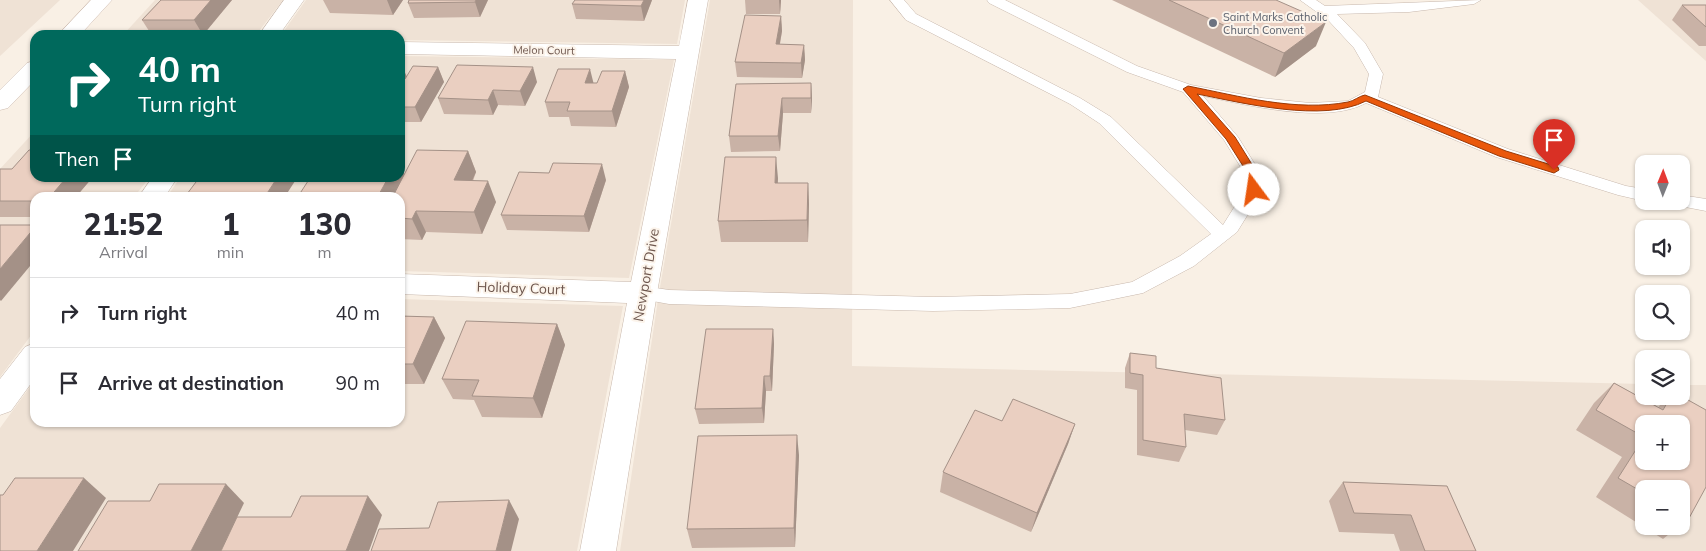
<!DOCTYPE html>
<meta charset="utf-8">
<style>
:root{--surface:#fff;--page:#f7f7f7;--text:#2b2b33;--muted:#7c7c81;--line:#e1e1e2}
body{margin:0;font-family:Mulish,sans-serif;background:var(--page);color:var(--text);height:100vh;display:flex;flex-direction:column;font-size:19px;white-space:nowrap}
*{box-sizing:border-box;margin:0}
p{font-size:16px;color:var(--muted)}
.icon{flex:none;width:28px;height:28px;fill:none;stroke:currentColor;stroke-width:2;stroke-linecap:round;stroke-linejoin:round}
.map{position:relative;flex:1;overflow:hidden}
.sheet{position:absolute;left:30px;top:192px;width:375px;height:235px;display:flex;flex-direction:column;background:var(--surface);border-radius:15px;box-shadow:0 1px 4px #0004}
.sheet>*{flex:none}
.guide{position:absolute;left:30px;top:30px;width:375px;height:152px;border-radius:15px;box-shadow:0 1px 4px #0004;background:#00695c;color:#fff;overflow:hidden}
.needle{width:32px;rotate:1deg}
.buttons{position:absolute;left:1635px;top:155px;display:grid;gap:10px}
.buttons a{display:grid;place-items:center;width:55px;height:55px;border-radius:10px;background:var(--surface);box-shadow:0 1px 4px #0004;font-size:25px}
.pin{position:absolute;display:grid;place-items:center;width:42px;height:42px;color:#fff;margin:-51px -21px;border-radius:50% 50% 50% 0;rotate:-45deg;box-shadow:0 0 5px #0007}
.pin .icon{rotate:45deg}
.me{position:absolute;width:55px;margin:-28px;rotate:346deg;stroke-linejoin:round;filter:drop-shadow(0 0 4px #0008)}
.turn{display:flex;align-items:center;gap:18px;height:105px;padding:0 25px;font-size:22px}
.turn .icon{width:65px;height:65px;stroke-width:2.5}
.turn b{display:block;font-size:35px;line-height:42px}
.then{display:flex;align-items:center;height:48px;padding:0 25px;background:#0003;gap:10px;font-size:19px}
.eta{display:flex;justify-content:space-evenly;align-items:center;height:85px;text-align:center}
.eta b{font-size:30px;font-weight:800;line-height:35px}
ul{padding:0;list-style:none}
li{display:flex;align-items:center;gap:15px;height:70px;padding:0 25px;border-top:1px solid var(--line)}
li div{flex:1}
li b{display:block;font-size:19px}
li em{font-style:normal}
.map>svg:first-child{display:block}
.residential{fill:#efe2d5;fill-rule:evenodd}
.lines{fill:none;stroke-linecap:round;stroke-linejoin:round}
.lane-casing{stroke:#c8b8ad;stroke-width:1}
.street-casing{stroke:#c8b8ad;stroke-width:1}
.secondary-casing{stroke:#cdbaae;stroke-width:1}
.lane{fill:#fff;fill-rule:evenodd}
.street{fill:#fff;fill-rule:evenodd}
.secondary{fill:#fff;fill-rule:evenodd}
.wall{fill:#c9b2a6}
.shaded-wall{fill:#a49187}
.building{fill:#eacfc1;stroke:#a49187;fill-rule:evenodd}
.route{fill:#ea580c;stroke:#983908}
.worship-dot{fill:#6b7280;stroke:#fcf4eb;stroke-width:2}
.labels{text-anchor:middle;stroke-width:4;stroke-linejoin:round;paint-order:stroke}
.far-worship-label{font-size:11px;fill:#5b616d;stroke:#fcf4eb;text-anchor:start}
.far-street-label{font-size:11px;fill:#6e574e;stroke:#fcf4eb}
.street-label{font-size:14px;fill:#6e574e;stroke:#fcf4eb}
</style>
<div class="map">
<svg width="1706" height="551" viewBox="0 0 1706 551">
<rect width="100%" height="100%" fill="#f9f0e5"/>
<g class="residential">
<polygon points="0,0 60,0 0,56"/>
<polygon points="155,0 283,0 256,35 123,35"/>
<polygon points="306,0 685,0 677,44 400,40 400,35 281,35"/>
<path d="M 710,0 L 853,0 L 852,366 L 1644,384 L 1644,396 L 1681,396 L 1681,385 L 1706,385 L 1706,551 L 620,551 L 659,293 ZM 1644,424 L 1681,424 L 1681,461 L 1644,461 ZM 1644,489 L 1681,489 L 1681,526 L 1644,526 Z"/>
<polygon points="1638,0 1706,0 1706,61"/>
<polygon points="400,56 674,60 629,278 400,271 400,198 166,198 180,178 400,178"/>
<polygon points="35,131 35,178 149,178 134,197 35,198 35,330 0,377 0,169"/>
<polygon points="400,299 623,306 577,551 0,551 0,428 35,380 35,422 400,422"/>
</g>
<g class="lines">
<g class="lane-casing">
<g id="lane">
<path d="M 890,0 L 904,0 L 916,14 L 1080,98 L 1111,117 L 1223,225 L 1245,190 L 1240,166 L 1224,140 L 1183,92 L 1127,72 L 989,3 L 987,0 L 1005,0 L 1137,66 L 1191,85 L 1261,98 L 1310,103 L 1348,101 L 1365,92 L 1369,74 L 1354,48 L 1328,20 L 1300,0 L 1316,0 L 1325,6 L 1481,0 L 1474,4 L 1409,12 L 1337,14 L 1365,43 L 1383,74 L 1378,97 L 1508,149 L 1626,186 L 1644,189 L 1644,201 L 1618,195 L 1496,157 L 1366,103 C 1326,125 1247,105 1203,96 L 1238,137 L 1256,166 L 1263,190 L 1237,232 L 1194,266 L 1143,293 L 1070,308 L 933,311 L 669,304 L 636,298 L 633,293 L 636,288 L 643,286 L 669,290 L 933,297 L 1070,294 L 1132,282 L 1180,256 L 1211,234 L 1099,123 L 1070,104 L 906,20 Z"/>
<polygon points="1681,195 1706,199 1706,211 1675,205 1672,201 1681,201"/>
</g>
</g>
<g class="street-casing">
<g id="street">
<polygon points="284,0 304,0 279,35 259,35"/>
<polygon points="688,0 708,0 657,293 616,551 580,551 627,303 400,294 400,274 631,282 676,59 400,54 400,42 679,46"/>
<polygon points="152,178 177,178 164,198 138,198"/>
<polygon points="35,343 35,378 11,411 0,415 0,379 25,347"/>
</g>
</g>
<g class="secondary-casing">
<g id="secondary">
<polygon points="91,0 112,0 80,35 58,35"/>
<polygon points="35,61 35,80 8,108 0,110 0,90 27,63"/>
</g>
</g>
<use href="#lane" class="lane"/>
<use href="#street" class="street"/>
<use href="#secondary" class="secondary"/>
</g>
<g class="wall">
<polygon points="161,0 232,0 203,35 151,34 142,20"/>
<polygon points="323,0 403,0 393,15 330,13"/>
<polygon points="409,0 488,0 480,17 414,18 408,3"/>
<polygon points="575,0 652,0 644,21 576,19 572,4"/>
<polygon points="745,0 781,0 780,14 746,14"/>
<polygon points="1112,0 1276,0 1316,46 1275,77"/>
<polygon points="1682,5 1706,5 1706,46 1699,46 1672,20"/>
<polygon points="781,16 782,31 780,44 804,45 805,60 802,78 737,77 735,62"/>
<polygon points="400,65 407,77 438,67 444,82 421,122 400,122"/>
<polygon points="625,71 629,87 616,127 571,126 569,117 549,117 545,102 593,83 597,83"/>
<polygon points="537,82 525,106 498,105 493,115 444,114 438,98"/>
<polygon points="811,83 812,99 811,113 783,113 780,151 731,152 729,136 736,84"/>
<polygon points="468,151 476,172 473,181 496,202 482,234 426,232 422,240 400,239 400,198 297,198 400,178 400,165 404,175"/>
<polygon points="0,169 35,178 92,178 75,198 35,198 35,217 0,217"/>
<polygon points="778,178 778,183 808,183 809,204 808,242 721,242 718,221"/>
<polygon points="606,180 589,232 507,230 501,215"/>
<polygon points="400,316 434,317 445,338 424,384 400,384"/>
<polygon points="557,324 565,345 542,418 482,417 474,400 453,399 442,379"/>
<polygon points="773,329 774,344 772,391 766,391 764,423 699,424 695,409"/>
<polygon points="1130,353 1156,368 1225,420 1217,435 1185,430 1186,447 1179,462 1137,455 1137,390 1125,388 1125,368"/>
<polygon points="1614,383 1658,407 1670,396 1681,396 1688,520 1681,525 1681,489 1644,489 1644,526 1679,526 1663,539 1596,497 1622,457 1576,430 1594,403"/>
<polygon points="1002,421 1075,424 1068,444 1031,532 940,492 943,472"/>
<polygon points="799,455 795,547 692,548 687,529"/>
<polygon points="1343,482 1447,486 1476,551 1400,551 1394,534 1339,532 1329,501"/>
</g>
<g class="shaded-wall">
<polygon points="211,0 232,0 203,35 194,20"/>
<polygon points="387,0 403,0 393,15"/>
<polygon points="476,0 488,0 480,17 475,2"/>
<polygon points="644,0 652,0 644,21 641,6"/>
<polygon points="779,0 781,0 780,14"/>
<polygon points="781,16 782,31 777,59 776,44"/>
<polygon points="1326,22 1316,46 1275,77 1284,53"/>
<polygon points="804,45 805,60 802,78 801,63"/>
<polygon points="402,65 408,80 400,93 400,67"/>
<polygon points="438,67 444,82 421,122 415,107"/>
<polygon points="533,67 537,82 525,106 520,91"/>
<polygon points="590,69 594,85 585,83"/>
<polygon points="625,71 629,87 616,127 612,111"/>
<polygon points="811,83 812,99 811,113"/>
<polygon points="493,90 498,105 493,115 488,100"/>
<polygon points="782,98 783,113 780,151 778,136"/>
<polygon points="468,151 476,172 463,201 454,180"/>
<polygon points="776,157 778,178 776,204 775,183"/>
<polygon points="602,164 606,180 589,232 584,216"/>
<polygon points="400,165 405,176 393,198 377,198 388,178 400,178"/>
<polygon points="66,178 92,178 75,198 49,198"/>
<polygon points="277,178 297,178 284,198 264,198"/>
<polygon points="488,181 496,202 482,234 474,212"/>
<polygon points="808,183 809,204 808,242 807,220"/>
<polygon points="416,211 426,232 422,240 412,219"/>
<polygon points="35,227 35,260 1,301 0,300 0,269"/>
<polygon points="434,317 445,338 424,384 413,364"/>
<polygon points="557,324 565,345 542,418 533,398"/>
<polygon points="773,329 774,344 772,391 770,376"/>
<polygon points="764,376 766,391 764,423 762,408"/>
<polygon points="1075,424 1068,444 1031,532 1037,513"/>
<polygon points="797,435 799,455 795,547 794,528"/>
<polygon points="84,478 106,498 73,551 37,551"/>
<polygon points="226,484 244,503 221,551 191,551"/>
<polygon points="368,496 382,515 369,551 346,551"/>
<polygon points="509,500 519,519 511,551 496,551"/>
</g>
<g class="building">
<polygon points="161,0 211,0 194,20 142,20"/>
<polygon points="409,0 476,0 475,2 408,3"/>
<polygon points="575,0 644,0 641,6 572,4"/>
<polygon points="1169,0 1276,0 1326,22 1284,53"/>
<polygon points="1682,5 1706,5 1706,27"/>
<polygon points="745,15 781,16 776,44 804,45 801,63 735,62"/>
<polygon points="188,33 186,35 135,35 136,34"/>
<polygon points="457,65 533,67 520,91 493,90 488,100 438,98"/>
<polygon points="413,66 438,67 415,107 400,107 400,79 405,79"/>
<polygon points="558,69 590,69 585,83 597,83 602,71 625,71 612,111 567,111 570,102 545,102"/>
<polygon points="811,83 811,98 782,98 778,136 729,136 736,84"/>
<polygon points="29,150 35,150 35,178 66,178 49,198 35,198 35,201 0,201 0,169 12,169"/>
<polygon points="417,150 468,151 454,180 488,181 474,212 416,211 412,219 400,218 400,198 392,198"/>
<polygon points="725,157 776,157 775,183 808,183 807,220 718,221"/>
<polygon points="553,163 602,164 584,216 501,215 519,172 549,173"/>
<polygon points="199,178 277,178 264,198 184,198"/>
<polygon points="310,178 388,178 377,198 347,198 349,194 336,194 333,198 297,198"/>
<polygon points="0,225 35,225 35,227 0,269"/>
<polygon points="400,316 434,317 413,364 400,364"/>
<polygon points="466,321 557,324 533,398 472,396 479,380 442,379"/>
<polygon points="706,329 773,329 770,376 764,376 762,408 695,409"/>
<polygon points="1130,353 1156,356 1156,368 1221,378 1225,420 1184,414 1186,447 1143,440 1143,375 1130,373"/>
<path d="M 1614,383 L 1663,410 L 1671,396 L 1681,396 L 1706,410 L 1706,487 L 1688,520 L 1681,516 L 1681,489 L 1644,489 L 1644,493 L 1618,478 L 1644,437 L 1596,410 ZM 1644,424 L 1681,424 L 1681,461 L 1644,461 Z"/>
<polygon points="1013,399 1075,424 1037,513 943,472 975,410 1002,421"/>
<polygon points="797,435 794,528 687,529 698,436"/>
<polygon points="15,478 84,478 37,551 0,551 0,495 3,495"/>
<polygon points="1343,482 1447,486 1476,551 1425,551 1411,515 1354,513"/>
<polygon points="159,484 226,484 191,551 78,551 108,501 150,501"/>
<polygon points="301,496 368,496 346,551 221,551 237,517 291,517"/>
<polygon points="509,500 496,551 371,551 379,529 429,528 438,502"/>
</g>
<path class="route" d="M 1188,86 C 1239,96 1296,112 1348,102 C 1354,101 1359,96 1365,95 L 1506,151 L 1558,167 L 1559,170 L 1554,173 L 1499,156 L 1366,101 C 1323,123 1243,103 1197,94 L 1235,137 L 1253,166 L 1259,190 L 1254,194 L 1249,190 L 1243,166 L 1226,139 L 1183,89 Z"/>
<circle class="worship-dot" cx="1213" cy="23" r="5"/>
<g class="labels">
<g class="far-worship-label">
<text x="1223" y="21">Saint Marks Catholic<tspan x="1223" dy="13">Church Convent</tspan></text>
</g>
<g class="far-street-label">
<text transform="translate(544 50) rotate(1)" y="4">Melon Court</text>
</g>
<g class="street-label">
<text transform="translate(646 275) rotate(-80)" y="5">Newport Drive</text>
<text transform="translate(521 288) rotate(2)" y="5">Holiday Court</text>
</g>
</g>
</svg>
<div class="buttons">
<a><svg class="needle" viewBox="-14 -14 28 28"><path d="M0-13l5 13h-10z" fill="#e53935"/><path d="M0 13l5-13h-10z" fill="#7c7c81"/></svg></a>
<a><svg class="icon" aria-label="sound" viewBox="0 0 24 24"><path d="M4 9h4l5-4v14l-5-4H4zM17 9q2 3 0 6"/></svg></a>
<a><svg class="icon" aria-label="search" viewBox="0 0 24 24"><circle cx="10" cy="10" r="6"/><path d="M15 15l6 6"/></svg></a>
<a><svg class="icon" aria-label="layers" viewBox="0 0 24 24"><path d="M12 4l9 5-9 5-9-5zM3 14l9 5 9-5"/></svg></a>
<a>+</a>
<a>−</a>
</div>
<div class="pin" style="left:1554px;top:170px;background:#d93025"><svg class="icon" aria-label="arrive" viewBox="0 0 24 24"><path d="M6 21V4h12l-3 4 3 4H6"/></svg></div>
<svg class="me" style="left:1254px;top:190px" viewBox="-20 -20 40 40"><circle r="19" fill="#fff"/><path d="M0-13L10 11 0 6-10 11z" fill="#ea580c"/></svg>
<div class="guide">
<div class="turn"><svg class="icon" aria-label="right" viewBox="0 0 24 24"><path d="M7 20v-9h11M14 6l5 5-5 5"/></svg><div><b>40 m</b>Turn right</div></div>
<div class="then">Then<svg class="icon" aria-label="arrive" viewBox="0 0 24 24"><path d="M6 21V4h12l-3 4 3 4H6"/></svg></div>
</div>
<section class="sheet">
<div class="eta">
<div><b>21:52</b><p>Arrival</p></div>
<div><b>1</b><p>min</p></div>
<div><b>130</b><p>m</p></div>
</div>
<ul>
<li><svg class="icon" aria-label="right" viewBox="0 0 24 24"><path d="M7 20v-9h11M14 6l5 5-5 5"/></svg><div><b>Turn right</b></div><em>40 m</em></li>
<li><svg class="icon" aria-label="arrive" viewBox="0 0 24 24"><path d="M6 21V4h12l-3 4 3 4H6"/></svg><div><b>Arrive at destination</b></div><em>90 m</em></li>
</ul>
</section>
</div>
